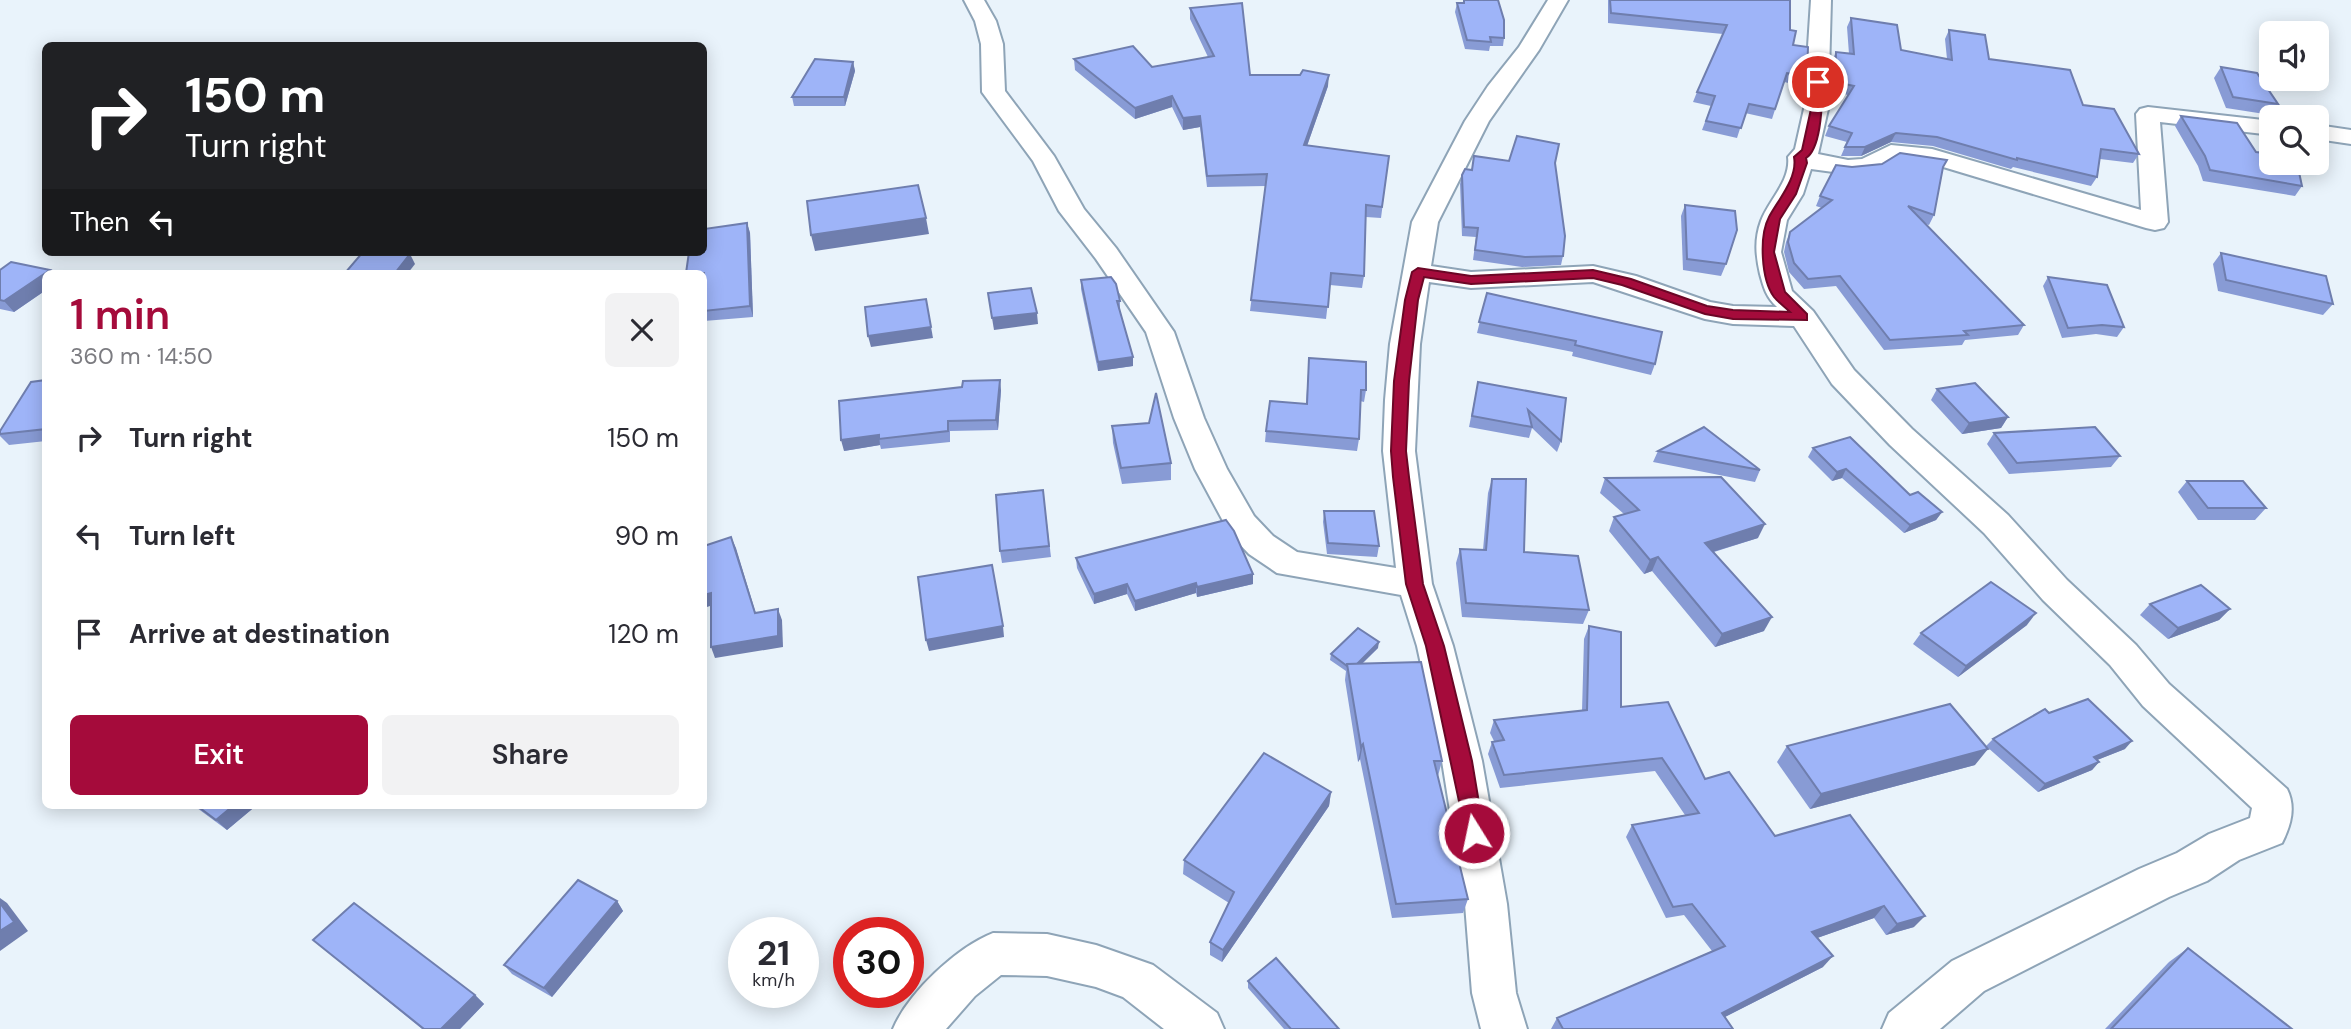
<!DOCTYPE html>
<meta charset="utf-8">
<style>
:root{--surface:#fff;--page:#f2f2f3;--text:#2b2b33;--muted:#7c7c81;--accent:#a50b3b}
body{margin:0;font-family:"DM Sans",sans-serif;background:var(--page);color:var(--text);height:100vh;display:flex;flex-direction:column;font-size:26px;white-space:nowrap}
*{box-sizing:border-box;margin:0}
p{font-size:23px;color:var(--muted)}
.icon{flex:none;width:38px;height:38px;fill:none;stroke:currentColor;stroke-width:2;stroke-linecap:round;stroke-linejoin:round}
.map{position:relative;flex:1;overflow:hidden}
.drawer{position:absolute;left:42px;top:270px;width:665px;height:539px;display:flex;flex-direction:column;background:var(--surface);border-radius:10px;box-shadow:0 4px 18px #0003}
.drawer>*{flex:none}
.top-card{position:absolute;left:42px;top:42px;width:665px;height:214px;border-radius:10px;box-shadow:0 4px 18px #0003;background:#202124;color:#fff;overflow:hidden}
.fabs{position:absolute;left:2259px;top:21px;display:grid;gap:14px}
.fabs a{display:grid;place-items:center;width:70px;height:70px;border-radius:10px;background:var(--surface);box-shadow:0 4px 18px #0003;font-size:35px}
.speed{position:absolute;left:728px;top:917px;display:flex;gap:14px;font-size:35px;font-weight:700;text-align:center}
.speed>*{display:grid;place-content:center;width:91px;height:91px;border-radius:50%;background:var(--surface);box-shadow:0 4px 18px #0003;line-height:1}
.speed small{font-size:18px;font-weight:400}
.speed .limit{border:10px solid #d22;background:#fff;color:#111}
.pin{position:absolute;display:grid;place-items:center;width:60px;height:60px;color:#fff;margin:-30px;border:4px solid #fff;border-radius:50%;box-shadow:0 2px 7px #0007}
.me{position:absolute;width:77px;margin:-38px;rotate:350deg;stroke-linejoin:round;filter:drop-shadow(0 0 5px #0008)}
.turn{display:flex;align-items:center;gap:24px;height:147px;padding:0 28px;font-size:32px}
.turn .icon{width:91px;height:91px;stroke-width:2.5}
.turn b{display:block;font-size:49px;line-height:60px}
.then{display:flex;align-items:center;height:66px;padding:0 28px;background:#0003;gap:14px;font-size:26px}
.round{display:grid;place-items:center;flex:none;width:74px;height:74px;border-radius:10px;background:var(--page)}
.overview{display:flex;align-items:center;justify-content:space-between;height:119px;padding:0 28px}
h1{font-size:42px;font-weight:600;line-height:52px;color:var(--accent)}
.action{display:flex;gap:14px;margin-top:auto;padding:14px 28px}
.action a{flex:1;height:80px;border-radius:10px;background:var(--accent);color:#fff;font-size:28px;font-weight:600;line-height:80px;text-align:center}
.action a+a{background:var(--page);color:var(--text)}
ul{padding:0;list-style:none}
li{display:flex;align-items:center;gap:21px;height:98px;padding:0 28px}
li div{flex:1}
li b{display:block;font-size:26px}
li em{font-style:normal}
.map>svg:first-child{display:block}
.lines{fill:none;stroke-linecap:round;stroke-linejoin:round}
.street-casing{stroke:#8ea4b7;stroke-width:4}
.street{fill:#fff;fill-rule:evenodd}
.wall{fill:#889bd5}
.shaded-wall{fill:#6f7eae}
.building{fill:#9eb4f8;stroke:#6f7eae;stroke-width:2}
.route{fill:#a50b3b;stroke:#6b0726;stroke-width:2}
</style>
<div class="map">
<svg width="2351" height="1029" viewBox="0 0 2351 1029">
<rect width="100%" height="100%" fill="#e9f3fb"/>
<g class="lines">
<g class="street-casing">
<g id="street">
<path d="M 964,0 L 984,0 L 996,21 L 1003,44 L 1005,91 L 1054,156 L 1084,209 L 1116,248 L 1174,332 L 1204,418 L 1227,469 L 1254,516 L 1273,536 L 1297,552 L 1396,568 L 1383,451 L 1385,400 L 1390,344 L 1412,222 L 1465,121 L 1488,86 L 1519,47 L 1548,0 L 1568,0 L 1539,50 L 1489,121 L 1438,222 L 1431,266 L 1471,272 L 1593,266 L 1636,276 L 1710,302 L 1733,306 L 1777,307 C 1766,297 1764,288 1760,274 C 1756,256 1754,240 1761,221 C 1768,201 1791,181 1788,157 L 1795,149 L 1804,109 L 1811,0 L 1831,0 L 1828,109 L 1818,154 L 1848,160 L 1862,159 L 1891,145 L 1932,149 L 2141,210 L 2136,114 L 2140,109 L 2148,107 L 2272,121 L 2272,135 L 2160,122 L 2168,222 L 2164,228 L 2155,230 L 2146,228 L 1930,163 L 1895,160 L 1877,171 L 1848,174 L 1811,169 L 1803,194 L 1787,220 L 1781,252 L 1792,291 L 1813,311 L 1854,370 L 1912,429 L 2008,515 L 2067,580 L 2136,645 L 2169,684 L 2287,789 C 2296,807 2291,825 2282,843 L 2239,860 L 2207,881 L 2169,897 L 1984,991 L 1940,1029 L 1882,1029 L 1889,1013 L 1952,961 L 2139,869 L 2177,853 L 2209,834 L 2250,818 L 2252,808 L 2143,706 L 2110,665 L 2043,600 L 1984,533 L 1890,445 L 1832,384 L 1794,326 L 1733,324 L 1705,319 L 1593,282 L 1471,288 L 1429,282 L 1420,344 L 1415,451 L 1432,584 L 1453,646 L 1482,761 L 1507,904 L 1516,993 L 1527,1029 L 1481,1029 L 1472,993 L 1465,904 L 1442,761 L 1417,646 L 1401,595 L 1277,573 L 1249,554 L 1230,534 L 1195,469 L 1174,418 L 1146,332 L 1096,259 L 1059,211 L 1033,161 L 982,92 L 981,44 L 975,21 Z"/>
<polygon points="2317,125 2351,130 2351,144 2317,139"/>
<path d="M 993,933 L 1047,934 L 1096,945 L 1153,965 L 1217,1013 L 1224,1029 L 1164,1029 L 1123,997 L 1096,987 L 1047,976 L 1001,975 L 975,996 L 946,1029 L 893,1029 C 908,993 957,947 993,933 Z"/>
</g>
</g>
<use href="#street" class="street"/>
</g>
<g class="wall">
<polygon points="1608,0 1790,0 1790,30 1793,45 1807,76 1803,86 1784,82 1772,119 1745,113 1737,138 1702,130 1711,106 1693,102 1697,92 1723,34 1608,23"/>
<polygon points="1457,3 1504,38 1503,46 1490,46 1489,51 1465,49 1455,12"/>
<polygon points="1190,8 1250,75 1328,86 1307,146 1389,156 1381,218 1366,217 1364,276 1362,288 1330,285 1326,319 1250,311 1266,186 1207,187 1200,127 1183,130 1172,107 1135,119 1075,70 1074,59 1152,67 1208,57 1190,19"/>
<polygon points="1851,18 1901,50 1947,59 1945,39 1949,30 1989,59 2083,105 2139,154 2133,163 2100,159 2097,177 2091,186 2013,167 2011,169 1933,146 1891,142 1861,156 1841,156 1847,142 1825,136 1829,126 1848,95 1831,91 1832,61 1836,52 1849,54 1847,27"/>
<polygon points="853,62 855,71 845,106 794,106 792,97"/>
<polygon points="2221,67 2278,104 2271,115 2226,108 2214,78"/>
<polygon points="2181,116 2256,152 2302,186 2295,196 2203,181 2198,166 2175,126"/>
<polygon points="1509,161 1555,163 1563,256 1561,265 1522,267 1473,260 1476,237 1462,236 1460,184 1462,175 1472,170"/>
<polygon points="1852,167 1943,169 1934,215 1929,225 1925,224 2024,325 2018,335 1965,340 1962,345 1884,350 1836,286 1804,289 1789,272 1784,252 1786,242 1790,232 1822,208 1816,206 1820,196"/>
<polygon points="1685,205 1726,264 1721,276 1683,270 1681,216"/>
<polygon points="747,223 750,233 753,317 704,321 704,273"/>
<polygon points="2221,253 2333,304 2323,315 2218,291 2213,264"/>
<polygon points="0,270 46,273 46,290 14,312 0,309"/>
<polygon points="2048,277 2124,327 2117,337 2096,334 2062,338 2043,286"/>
<polygon points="1081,280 1120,301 1120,310 1119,310 1133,357 1133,366 1098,371 1081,289"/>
<polygon points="1487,293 1655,364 1651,375 1572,356 1573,352 1477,333"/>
<polygon points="1309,358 1366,390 1364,402 1360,401 1359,439 1357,451 1265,442 1266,431 1306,404"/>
<polygon points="46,380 46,441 9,445 0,436 0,431"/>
<polygon points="1478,382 1566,398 1561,441 1557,452 1532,428 1529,438 1469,427"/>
<polygon points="962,387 1001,390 998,430 950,431 950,442 881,449 880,445 844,451"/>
<polygon points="1937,389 2008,417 2001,428 1962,434 1931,400"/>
<polygon points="1112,426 1171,463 1171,480 1122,484 1113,443"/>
<polygon points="1994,433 2120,456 2111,467 2009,474 1987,444"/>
<polygon points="1813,448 1910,495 1942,512 1936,520 1904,533 1842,478 1832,481 1808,457"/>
<polygon points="1658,451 1760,470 1755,482 1653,462"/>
<polygon points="1605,478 1758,538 1714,552 1764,631 1715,647 1652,571 1644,574 1609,531 1614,517 1624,514 1600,493"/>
<polygon points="1492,479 1524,552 1589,610 1583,624 1462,617 1456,563 1460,549 1483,550 1488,493"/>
<polygon points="2187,481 2266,508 2255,520 2198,520 2178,492"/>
<polygon points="1043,490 1051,557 1002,563 1000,551"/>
<polygon points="1324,511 1379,546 1377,557 1327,554 1323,522"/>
<polygon points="1076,558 1253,574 1253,584 1197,597 1196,593 1135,611 1127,594 1094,604 1077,568"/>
<polygon points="2150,604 2230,609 2219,620 2168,639 2140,615"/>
<polygon points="2027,625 1958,677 1913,644 1921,633"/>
<polygon points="1589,626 1621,707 1705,779 1775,836 1850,815 1914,927 1886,935 1874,918 1817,938 1823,967 1725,1017 1733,1029 1551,1029 1557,1018 1712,951 1684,915 1666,918 1626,837 1632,825 1685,815 1655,771 1500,788 1488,754 1492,742 1494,741 1490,733 1494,720 1582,711 1584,639"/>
<polygon points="1378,648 1362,664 1442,761 1438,776 1468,899 1463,913 1392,918 1360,759 1358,762 1345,680 1346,671 1330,660 1331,654"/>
<polygon points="2049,713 2125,749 2097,760 2099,762 2092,770 2038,792 1986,746 1993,739"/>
<polygon points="1787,746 1975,765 1810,809 1777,762"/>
<polygon points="1331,792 1329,806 1222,962 1210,955 1210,942 1229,903 1183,874 1184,860"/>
<polygon points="193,805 257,805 227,830"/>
<polygon points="617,901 623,911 552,997 512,974 504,965"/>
<polygon points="313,940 475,995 484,1004 460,1029 422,1029"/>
<polygon points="2188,948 2292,1029 2105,1029 2169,962"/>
<polygon points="1248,981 1339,1029 1284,1029 1248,988"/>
</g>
<g class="shaded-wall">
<polygon points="853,62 855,71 845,106 844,97"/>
<polygon points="1329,75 1328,86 1303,157 1304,145"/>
<polygon points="1172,96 1172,107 1135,119 1135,108"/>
<polygon points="1200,116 1200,127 1183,130 1183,118"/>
<polygon points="1896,133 1891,142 1861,156 1865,147"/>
<polygon points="926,218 929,234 815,251 811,235"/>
<polygon points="747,223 750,233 753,317 750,306"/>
<polygon points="410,254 415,264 408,273 395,273"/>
<polygon points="50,270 52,273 46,273 46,290 14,312 4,301"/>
<polygon points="926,299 933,338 871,347 868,336"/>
<polygon points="1037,313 1038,324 994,330 992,318"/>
<polygon points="1133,357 1133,366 1098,371 1098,362"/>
<polygon points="1000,380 1001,390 998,430 996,420"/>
<polygon points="2008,417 2001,428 1962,434 1969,423"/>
<polygon points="879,435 880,445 844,451 841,440"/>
<polygon points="1846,469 1842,478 1832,481 1837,472"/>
<polygon points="1942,512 1936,520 1904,533 1910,525"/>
<polygon points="1765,524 1758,538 1699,556 1705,543"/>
<polygon points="731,537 736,548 759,624 755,613"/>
<polygon points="1658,557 1652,571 1644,574 1650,560"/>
<polygon points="1253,574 1253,584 1197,597 1197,587"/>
<polygon points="1196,583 1196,593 1135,611 1135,601"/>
<polygon points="1127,584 1127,594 1094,604 1094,594"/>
<polygon points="711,593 716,604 704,608 704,595"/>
<polygon points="778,609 782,620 783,647 715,658 711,647"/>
<polygon points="2230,609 2219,620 2168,639 2178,628"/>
<polygon points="2036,613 2027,625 1958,677 1966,666"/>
<polygon points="1772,617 1764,631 1715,647 1722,634"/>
<polygon points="1003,626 1004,637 929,651 926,640"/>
<polygon points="1379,642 1378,648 1351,674 1352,669"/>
<polygon points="2132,741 2125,749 2087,764 2094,757"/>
<polygon points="1363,744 1360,759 1358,762 1361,747"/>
<polygon points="1988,749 1975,765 1810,809 1821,794"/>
<polygon points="2099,762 2092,770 2038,792 2045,784"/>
<polygon points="1331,792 1329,806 1222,962 1223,950"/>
<polygon points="234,805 257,805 227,830 216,820"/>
<polygon points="0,898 7,903 28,931 0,951"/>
<polygon points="617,901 623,911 552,997 544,988"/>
<polygon points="1884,906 1874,918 1803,943 1812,932"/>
<polygon points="1925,916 1914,927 1886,935 1897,924"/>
<polygon points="1833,956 1823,967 1713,1023 1722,1013"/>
<polygon points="475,995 484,1004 460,1029 441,1029"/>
</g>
<g class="building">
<polygon points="1464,0 1498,0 1504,20 1504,38 1490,37 1491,42 1467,40 1457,3 1464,3"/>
<polygon points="1610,0 1790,0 1790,30 1796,31 1793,45 1808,47 1807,76 1787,73 1775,109 1749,104 1741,128 1706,121 1715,96 1697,92 1727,25 1611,13"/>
<polygon points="1242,3 1250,75 1300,75 1303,70 1329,75 1304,145 1389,156 1382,207 1366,205 1364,276 1331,273 1328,307 1251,300 1267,174 1207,176 1200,116 1183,118 1172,96 1135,108 1074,59 1133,46 1152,67 1214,56 1190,8"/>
<polygon points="1851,18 1897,25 1901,50 1952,60 1949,30 1985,35 1989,59 2070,70 2083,105 2114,109 2139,154 2101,149 2097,177 2017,158 2017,160 1937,137 1896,133 1865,147 1845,147 1852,133 1829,126 1854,86 1835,82 1836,52 1854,54"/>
<polygon points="815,59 853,62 844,97 792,97"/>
<polygon points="2221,67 2257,73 2278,104 2233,97"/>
<polygon points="2181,116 2237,123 2256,152 2272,154 2272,163 2297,163 2302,186 2210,170 2205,156"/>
<polygon points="1517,136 1559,144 1555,163 1565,236 1563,256 1525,257 1475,250 1478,228 1464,227 1462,175 1465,169 1472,170 1474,156 1509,161"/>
<polygon points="1900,153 1947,160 1943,167 1934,215 1908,206 2024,325 1964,331 1968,335 1890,340 1840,276 1808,279 1794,263 1788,242 1790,232 1832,200 1820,196 1836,165 1852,167 1882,164"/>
<polygon points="918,185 926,218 811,235 807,201"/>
<polygon points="1685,205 1735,211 1737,230 1726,264 1687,259"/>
<polygon points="747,223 750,306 704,311 704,273 686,273 689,252 704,252 704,229"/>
<polygon points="363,252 366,252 410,254 395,273 345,273"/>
<polygon points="2221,253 2326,276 2333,304 2226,280"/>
<polygon points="11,262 50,270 4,301 0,300 0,270"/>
<polygon points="1111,277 1116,284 1120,301 1117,301 1133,357 1098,362 1081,280"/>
<polygon points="2048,277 2107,285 2124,327 2102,325 2068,328"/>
<polygon points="1031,288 1037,313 992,318 988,293"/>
<polygon points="1487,293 1662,332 1655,364 1575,345 1576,341 1479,322"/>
<polygon points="926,299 931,327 868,336 865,307"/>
<polygon points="1309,358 1366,362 1366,390 1361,390 1359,439 1266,431 1270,401 1307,404"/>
<polygon points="46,380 46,429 0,434 0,431 31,382"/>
<polygon points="1000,380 996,420 948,421 948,431 879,439 879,435 841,440 839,401 962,387 963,381"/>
<polygon points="1478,382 1566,398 1561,441 1528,410 1532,427 1472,416"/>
<polygon points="1975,383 2008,417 1969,423 1937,389"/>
<polygon points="1156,393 1171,463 1121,468 1112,426 1149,423"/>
<polygon points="1704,427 1760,470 1658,451"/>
<polygon points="2095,427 2120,456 2017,463 1994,433"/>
<polygon points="1850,437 1910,495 1918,492 1942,512 1910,525 1846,469 1837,472 1813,448"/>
<polygon points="1721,477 1765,524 1705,543 1772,617 1722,634 1658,557 1650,560 1614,517 1639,510 1605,478"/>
<polygon points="1492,479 1526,479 1524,552 1578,556 1589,610 1466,603 1460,549 1486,550"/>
<polygon points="2187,481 2243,481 2266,508 2208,508"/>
<polygon points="1043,490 1049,546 1000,551 996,495"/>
<polygon points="1324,511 1374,511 1379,546 1328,543"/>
<polygon points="1226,520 1234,531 1253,574 1197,587 1196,583 1135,601 1127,584 1094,594 1076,558"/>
<polygon points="731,537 755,613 778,609 778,636 711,647 711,593 704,595 704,546"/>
<polygon points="992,565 1003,626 926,640 918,577"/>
<polygon points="1991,582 2036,613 1966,666 1921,633"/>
<polygon points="2201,585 2230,609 2178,628 2150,604"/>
<polygon points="1589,626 1621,632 1621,707 1668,702 1705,779 1729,772 1775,836 1850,815 1925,916 1897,924 1884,906 1812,932 1833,956 1722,1013 1733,1029 1563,1029 1557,1018 1725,946 1692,904 1673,907 1632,825 1699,813 1662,758 1504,775 1492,742 1504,740 1494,720 1587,710"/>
<polygon points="1358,628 1379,642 1357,664 1347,664 1347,666 1331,654"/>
<polygon points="1421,662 1442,761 1434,761 1468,899 1396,904 1363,744 1361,747 1347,664"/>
<polygon points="2088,699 2132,741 2094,757 2099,762 2045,784 1993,739 2045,709 2049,713"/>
<polygon points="1950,704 1988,749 1821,794 1787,746"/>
<polygon points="1264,753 1331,792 1223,950 1210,942 1234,892 1184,860"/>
<polygon points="196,805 234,805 216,820"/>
<polygon points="578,880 617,901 544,988 504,965"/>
<polygon points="0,903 14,922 0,931"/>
<polygon points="354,903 475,995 441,1029 424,1029 313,940"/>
<polygon points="2188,948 2292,1029 2111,1029"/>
<polygon points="1276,958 1339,1029 1291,1029 1248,981"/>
</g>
<path class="route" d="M 1818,78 L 1823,82 C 1822,100 1822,148 1806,158 L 1807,163 L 1796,194 L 1780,219 L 1774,252 L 1785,292 L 1807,314 L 1807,320 L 1733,319 L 1705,314 L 1622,285 L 1593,278 L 1471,284 L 1424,277 L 1418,300 L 1409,381 L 1406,451 L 1409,477 L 1423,584 L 1444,646 L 1472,761 L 1484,833 L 1481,839 L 1474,841 L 1467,839 L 1426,646 L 1406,584 L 1393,477 L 1391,451 L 1394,381 L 1405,300 L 1412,272 L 1418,268 L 1471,276 L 1593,270 L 1631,279 L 1707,306 L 1733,310 L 1790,312 C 1785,307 1778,302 1774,297 C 1761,279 1759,236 1769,217 C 1778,200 1798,178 1794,157 L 1802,150 L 1811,109 L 1812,82 Z"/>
</svg>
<div class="fabs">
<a><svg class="icon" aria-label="sound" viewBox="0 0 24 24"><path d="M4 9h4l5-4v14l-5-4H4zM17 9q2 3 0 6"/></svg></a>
<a><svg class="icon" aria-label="search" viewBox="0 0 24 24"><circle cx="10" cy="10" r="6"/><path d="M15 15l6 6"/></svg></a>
</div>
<div class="speed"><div>21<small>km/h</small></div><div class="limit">30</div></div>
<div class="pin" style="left:1818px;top:82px;background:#d93025"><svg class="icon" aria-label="arrive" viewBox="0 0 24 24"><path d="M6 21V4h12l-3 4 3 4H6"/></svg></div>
<svg class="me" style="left:1474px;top:833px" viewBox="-20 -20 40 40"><circle r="17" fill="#a50b3b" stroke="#fff" stroke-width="3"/><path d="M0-11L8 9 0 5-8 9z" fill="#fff"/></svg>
<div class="top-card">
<div class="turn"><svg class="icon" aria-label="right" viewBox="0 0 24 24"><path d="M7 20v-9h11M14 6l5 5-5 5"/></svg><div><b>150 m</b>Turn right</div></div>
<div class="then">Then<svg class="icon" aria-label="left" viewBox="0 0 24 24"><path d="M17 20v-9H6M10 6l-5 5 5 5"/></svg></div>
</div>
<section class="drawer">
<div class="overview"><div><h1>1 min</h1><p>360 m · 14:50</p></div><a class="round"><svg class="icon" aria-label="close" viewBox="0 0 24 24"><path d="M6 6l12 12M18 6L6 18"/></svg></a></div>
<ul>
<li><svg class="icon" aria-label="right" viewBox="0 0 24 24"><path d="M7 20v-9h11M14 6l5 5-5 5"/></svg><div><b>Turn right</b></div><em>150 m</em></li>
<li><svg class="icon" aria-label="left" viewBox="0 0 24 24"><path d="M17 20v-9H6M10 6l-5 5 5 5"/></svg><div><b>Turn left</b></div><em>90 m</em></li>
<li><svg class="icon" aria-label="arrive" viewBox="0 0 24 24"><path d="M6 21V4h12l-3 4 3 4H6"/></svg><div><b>Arrive at destination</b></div><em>120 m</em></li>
</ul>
<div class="action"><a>Exit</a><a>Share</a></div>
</section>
</div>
